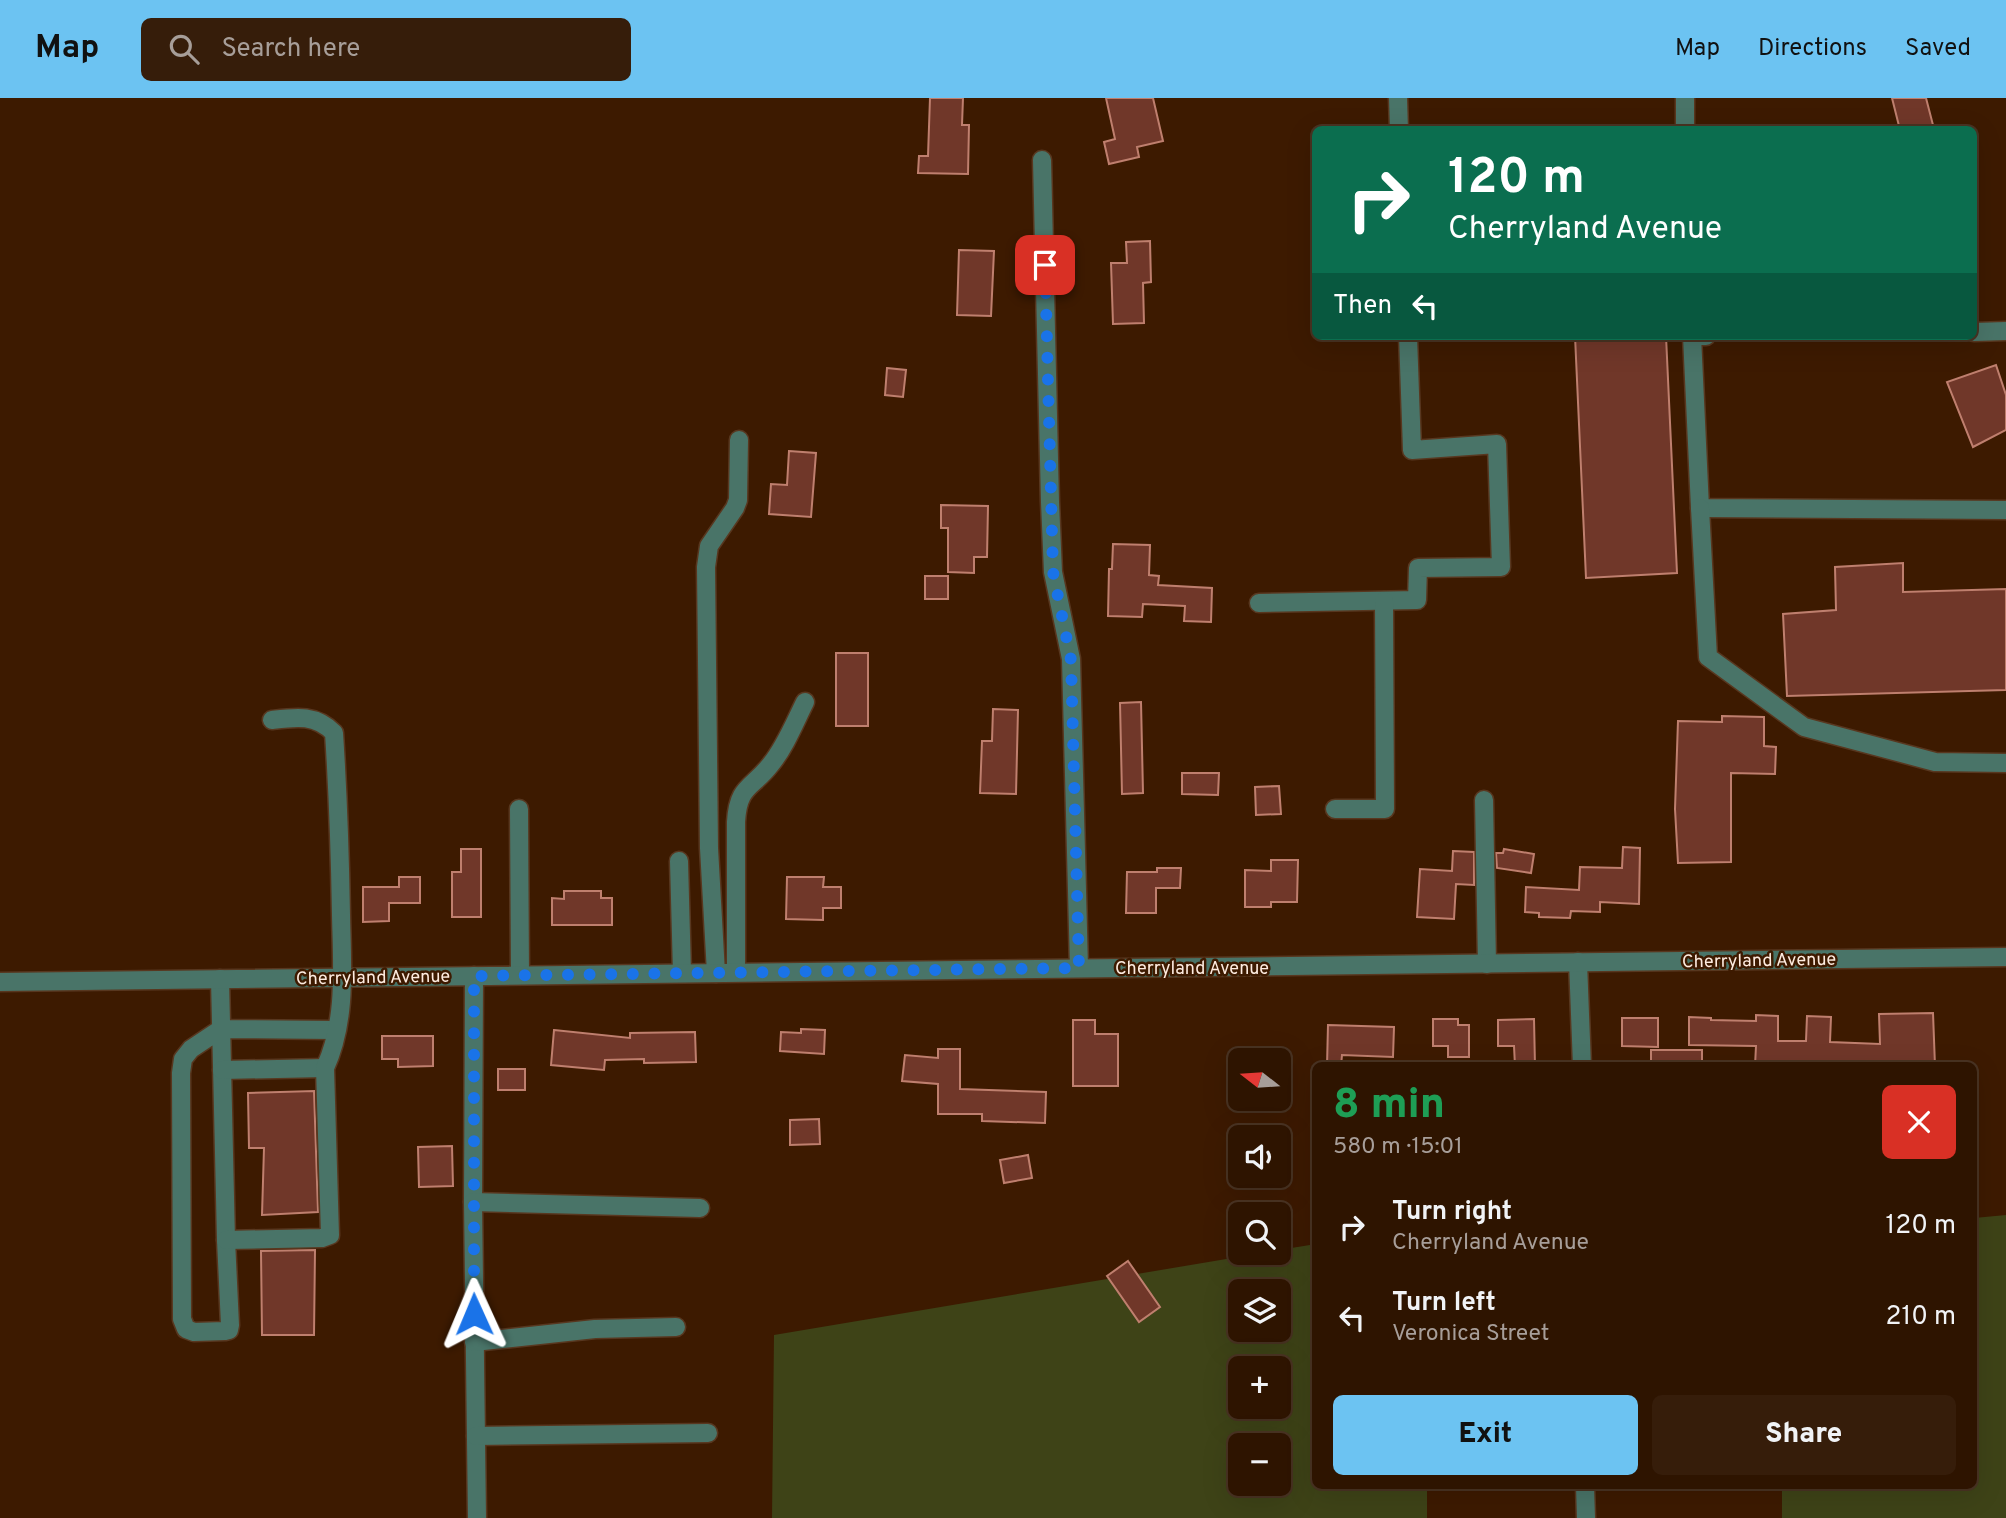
<!DOCTYPE html>
<meta charset="utf-8">
<style>
:root{--surface:#2e1400;--page:#361d0a;--text:#f1f3f6;--muted:#a79e99;--line:#493322;--accent:#6cc3f2}
body{margin:0;font-family:Overpass,sans-serif;background:var(--page);color:var(--text);height:100vh;display:flex;flex-direction:column;font-size:26px;white-space:nowrap}
*{box-sizing:border-box;margin:0}
p{font-size:23px;color:var(--muted)}
.icon{flex:none;width:38px;height:38px;fill:none;stroke:currentColor;stroke-width:2;stroke-linecap:round;stroke-linejoin:round}
.map{position:relative;flex:1;overflow:hidden}
.side{position:absolute;left:1312px;top:964px;width:665px;height:427px;display:flex;flex-direction:column;background:var(--surface);border-radius:10px;box-shadow:0 7px 28px #0002,0 0 0 2px var(--line)}
.side>*{flex:none}
.hud{position:absolute;left:1312px;top:28px;width:665px;height:214px;border-radius:10px;box-shadow:0 7px 28px #0002,0 0 0 2px var(--line);background:#0b6e4f;color:#fff;overflow:hidden}
.needle{width:46px;rotate:287deg}
.tools{position:absolute;left:1228px;top:950px;display:grid;gap:14px}
.tools a{display:grid;place-items:center;width:63px;height:63px;border-radius:10px;background:var(--surface);box-shadow:0 7px 28px #0002,0 0 0 2px var(--line);font-size:35px}
.pin{position:absolute;display:grid;place-items:center;width:60px;height:60px;color:#fff;margin:-30px;border-radius:14px;box-shadow:0 4px 10px #0006}
.me{position:absolute;width:77px;margin:-38px;rotate:359deg;stroke-linejoin:round;filter:drop-shadow(0 0 5px #0008)}
.turn{display:flex;align-items:center;gap:24px;height:147px;padding:0 21px;font-size:32px}
.turn .icon{width:91px;height:91px;stroke-width:2.5}
.turn b{display:block;font-size:49px;line-height:60px}
.then{display:flex;align-items:center;height:66px;padding:0 21px;background:#0003;gap:14px;font-size:26px}
.round{display:grid;place-items:center;flex:none;width:74px;height:74px;border-radius:10px;background:var(--page)}
.head{display:flex;align-items:center;justify-content:space-between;height:119px;padding:0 21px}
h1{font-size:42px;font-weight:800;line-height:52px;color:#1e9e55}
.action{display:flex;gap:14px;margin-top:auto;padding:14px 21px}
.action a{flex:1;height:80px;border-radius:10px;background:var(--accent);color:#111;font-size:28px;font-weight:800;line-height:80px;text-align:center}
.action a+a{background:var(--page);color:var(--text)}
ul{padding:0;list-style:none}
li{display:flex;align-items:center;gap:21px;height:91px;padding:0 21px}
li div{flex:1}
li b{display:block;font-size:26px}
li em{font-style:normal}
header{display:flex;align-items:center;gap:42px;box-sizing:border-box;height:98px;padding:0 35px;background:var(--accent);color:#111}
header strong{font-size:33px}
nav{display:flex;gap:38px;margin-inline-start:auto;font-size:24px}
.search{width:490px;height:63px;background:var(--page);display:flex;align-items:center;gap:18px;box-sizing:border-box;padding:0 24px;border-radius:10px;color:var(--muted);font-size:26px}
.map>svg:first-child{display:block}
.green{fill:#3e4317;fill-rule:evenodd}
.building{fill:#703729;stroke:#bf7f6e;stroke-width:2}
.lines{fill:none;stroke-linecap:round;stroke-linejoin:round}
.minor-casing{stroke:#58371f;stroke-width:21}
.minor{stroke:#497468;stroke-width:18}
.route{stroke:#1a73e8;stroke-width:12;stroke-dasharray:0 21.6}
.labels{text-anchor:middle;stroke-width:5;stroke-linejoin:round;paint-order:stroke}
.street-label{font-size:18px;fill:#feece0;stroke:#3d1a00}
</style>
<header>
<strong>Map</strong>
<div class="search"><svg class="icon" aria-label="search" viewBox="0 0 24 24"><circle cx="10" cy="10" r="6"/><path d="M15 15l6 6"/></svg>Search here</div>
<nav><a>Map</a><a>Directions</a><a>Saved</a></nav>
</header>
<div class="map">
<svg width="2006" height="1420" viewBox="0 0 2006 1420">
<rect width="100%" height="100%" fill="#3d1a00"/>
<g class="green">
<polygon points="2006,1117 2006,1420 1782,1420 1782,1388 1974,1388 1974,1120"/>
<path d="M 1316,1146 L 1316,1388 L 1427,1388 L 1427,1420 L 772,1420 L 774,1237 L 1262,1155 L 1279,1155 L 1279,1152 ZM 1241,1194 L 1279,1194 L 1279,1232 L 1241,1232 ZM 1241,1270 L 1279,1270 L 1279,1309 L 1241,1309 ZM 1241,1348 L 1279,1348 L 1279,1386 L 1241,1386 Z"/>
</g>
<g class="building">
<polygon points="930,0 963,0 962,27 969,27 968,76 918,75 919,58 928,58"/>
<polygon points="1106,0 1153,0 1163,43 1137,49 1139,59 1109,66 1104,44 1115,41"/>
<polygon points="1892,0 1926,0 1933,27 1916,32 1900,32"/>
<polygon points="1150,143 1151,184 1143,185 1144,225 1113,226 1111,165 1127,165 1126,144"/>
<polygon points="959,152 994,153 991,218 957,217"/>
<polygon points="1575,238 1666,238 1677,475 1586,480"/>
<polygon points="1996,267 2006,297 2006,332 1973,349 1947,284"/>
<polygon points="887,270 906,272 903,299 885,297"/>
<polygon points="789,353 816,355 811,419 769,416 771,386 787,387"/>
<polygon points="941,407 988,408 987,459 974,459 974,475 948,474 948,430 941,430"/>
<polygon points="1113,446 1150,447 1149,477 1159,478 1158,487 1212,490 1211,524 1184,523 1185,508 1143,506 1142,519 1108,518 1109,471 1112,471"/>
<polygon points="1903,465 1903,494 2006,491 2006,592 1787,598 1783,516 1836,512 1835,469"/>
<rect x="925" y="478" width="23" height="23"/>
<rect x="836" y="555" width="32" height="73"/>
<polygon points="1141,604 1143,695 1122,696 1120,605"/>
<polygon points="993,611 1018,612 1016,696 980,695 982,643 992,643"/>
<polygon points="1722,618 1764,619 1764,648 1776,649 1775,676 1731,675 1731,764 1678,765 1675,711 1678,623 1722,624"/>
<polygon points="1182,675 1219,675 1218,697 1182,696"/>
<polygon points="1279,688 1281,716 1256,717 1255,689"/>
<polygon points="1623,749 1640,750 1639,806 1600,804 1600,814 1571,813 1570,820 1539,819 1539,815 1525,814 1526,789 1579,792 1580,769 1622,770"/>
<polygon points="461,751 481,751 481,819 452,819 452,774 461,774"/>
<polygon points="1504,751 1534,756 1531,775 1497,770 1496,755 1503,755"/>
<polygon points="1453,753 1474,754 1474,787 1456,786 1454,821 1417,819 1420,771 1452,773"/>
<polygon points="1271,762 1298,762 1297,804 1271,804 1271,809 1245,809 1245,772 1271,773"/>
<polygon points="1157,770 1181,770 1180,790 1156,790 1156,815 1126,815 1127,774 1157,774"/>
<polygon points="399,779 420,779 420,805 389,805 389,823 363,824 363,789 399,789"/>
<polygon points="787,779 824,779 823,789 841,789 841,810 823,810 823,822 786,821"/>
<polygon points="564,793 601,793 601,800 612,800 612,827 552,827 552,800 564,801"/>
<polygon points="1933,915 1935,968 1798,964 1798,968 1755,968 1756,948 1689,947 1689,919 1711,920 1711,922 1756,923 1756,917 1778,918 1778,943 1806,943 1807,918 1831,919 1830,944 1880,946 1879,916"/>
<polygon points="1622,920 1658,920 1658,949 1622,948"/>
<polygon points="1433,921 1458,921 1458,927 1469,927 1469,959 1448,959 1448,948 1433,948"/>
<polygon points="1534,921 1535,968 1515,968 1514,948 1498,948 1498,922"/>
<polygon points="1073,922 1095,922 1095,936 1118,936 1118,988 1073,988"/>
<polygon points="1328,927 1394,929 1393,959 1342,957 1341,968 1327,968"/>
<polygon points="801,931 825,932 824,956 780,953 781,934 801,935"/>
<polygon points="554,932 630,940 630,935 695,934 696,964 644,965 644,961 605,962 604,972 551,967"/>
<polygon points="382,938 433,938 433,968 398,969 398,961 382,961"/>
<polygon points="938,951 960,951 960,991 1046,994 1045,1025 982,1023 982,1016 938,1016 938,986 902,983 905,957 938,960"/>
<rect x="1651" y="952" width="51" height="16"/>
<rect x="498" y="971" width="27" height="21"/>
<polygon points="314,993 318,1114 262,1117 264,1050 249,1050 248,995"/>
<polygon points="819,1021 820,1046 790,1047 790,1022"/>
<polygon points="452,1048 453,1088 419,1089 418,1049"/>
<polygon points="1028,1057 1032,1080 1004,1085 1000,1062"/>
<polygon points="315,1152 314,1237 262,1237 261,1153"/>
<polygon points="1128,1163 1160,1209 1139,1224 1107,1178"/>
</g>
<g class="lines">
<g class="minor-casing">
<g id="minor">
<polyline points="1398,0 1399,32"/>
<polyline points="1685,0 1685,32"/>
<polyline points="1042,62 1050,404 1053,474 1071,561 1079,870"/>
<polyline points="1974,234 2006,233"/>
<polyline points="1706,238 1692,238 1700,410 2006,412"/>
<polyline points="1700,410 1708,559 1804,629 1935,664 2006,665"/>
<polyline points="1259,505 1417,502 1418,470 1501,469 1497,346 1412,352 1408,238"/>
<polyline points="1484,702 1487,866"/>
<polyline points="519,711 520,877"/>
<polyline points="1335,711 1385,711 1384,503"/>
<polyline points="679,763 682,875"/>
<polyline points="1578,864 1582,968"/>
<path d="M 736,874 L 736,724 C 738,687 752,691 771,666 C 785,649 795,624 805,604"/>
<polyline points="716,875 709,750 706,469 709,448 735,410 738,402 739,342"/>
<polyline points="474,878 473,1104 477,1420"/>
<polyline points="220,881 226,1142 230,1227 229,1232 225,1233 194,1234 186,1231 182,1221 181,975 183,961 191,951 221,931 335,932"/>
<polyline points="0,884 2006,859"/>
<polyline points="222,972 325,970"/>
<polyline points="473,1104 700,1110"/>
<path d="M 226,1142 L 322,1140 L 330,1137 L 325,970 C 347,922 342,868 341,817 C 340,756 338,696 334,635 C 316,616 296,619 272,622"/>
<polyline points="474,1244 595,1231 676,1229"/>
<polyline points="476,1338 708,1335"/>
<polyline points="1585,1388 1586,1420"/>
</g>
</g>
<use href="#minor" class="minor"/>
</g>
<g class="lines">
<polyline class="route" points="474,1216 474,878 1079,870 1071,562 1053,474 1045,167"/>
</g>
<g class="labels">
<g class="street-label">
<text transform="translate(1759 862) rotate(-1)" y="6">Cherryland Avenue</text>
<text x="1192" y="876">Cherryland Avenue</text>
<text transform="translate(373 879) rotate(-1)" y="6">Cherryland Avenue</text>
</g>
</g>
</svg>
<div class="tools">
<a><svg class="needle" viewBox="-14 -14 28 28"><path d="M0-13l5 13h-10z" fill="#e53935"/><path d="M0 13l5-13h-10z" fill="#a79e99"/></svg></a>
<a><svg class="icon" aria-label="sound" viewBox="0 0 24 24"><path d="M4 9h4l5-4v14l-5-4H4zM17 9q2 3 0 6"/></svg></a>
<a><svg class="icon" aria-label="search" viewBox="0 0 24 24"><circle cx="10" cy="10" r="6"/><path d="M15 15l6 6"/></svg></a>
<a><svg class="icon" aria-label="layers" viewBox="0 0 24 24"><path d="M12 4l9 5-9 5-9-5zM3 14l9 5 9-5"/></svg></a>
<a>+</a>
<a>−</a>
</div>
<div class="pin" style="left:1045px;top:167px;background:#d93025"><svg class="icon" aria-label="arrive" viewBox="0 0 24 24"><path d="M6 21V4h12l-3 4 3 4H6"/></svg></div>
<svg class="me" style="left:474px;top:1216px" viewBox="-20 -20 40 40"><path d="M0-17L14 15 0 8-14 15z" fill="#1a73e8" stroke="#fff" stroke-width="4"/></svg>
<div class="hud">
<div class="turn"><svg class="icon" aria-label="right" viewBox="0 0 24 24"><path d="M7 20v-9h11M14 6l5 5-5 5"/></svg><div><b>120 m</b>Cherryland Avenue</div></div>
<div class="then">Then<svg class="icon" aria-label="left" viewBox="0 0 24 24"><path d="M17 20v-9H6M10 6l-5 5 5 5"/></svg></div>
</div>
<section class="side">
<div class="head"><div><h1>8 min</h1><p>580 m · 15:01</p></div><a class="round" style="background:#d93025;color:#fff"><svg class="icon" aria-label="close" viewBox="0 0 24 24"><path d="M6 6l12 12M18 6L6 18"/></svg></a></div>
<ul>
<li><svg class="icon" aria-label="right" viewBox="0 0 24 24"><path d="M7 20v-9h11M14 6l5 5-5 5"/></svg><div><b>Turn right</b><p>Cherryland Avenue</p></div><em>120 m</em></li>
<li><svg class="icon" aria-label="left" viewBox="0 0 24 24"><path d="M17 20v-9H6M10 6l-5 5 5 5"/></svg><div><b>Turn left</b><p>Veronica Street</p></div><em>210 m</em></li>
</ul>
<div class="action"><a>Exit</a><a>Share</a></div>
</section>
</div>
